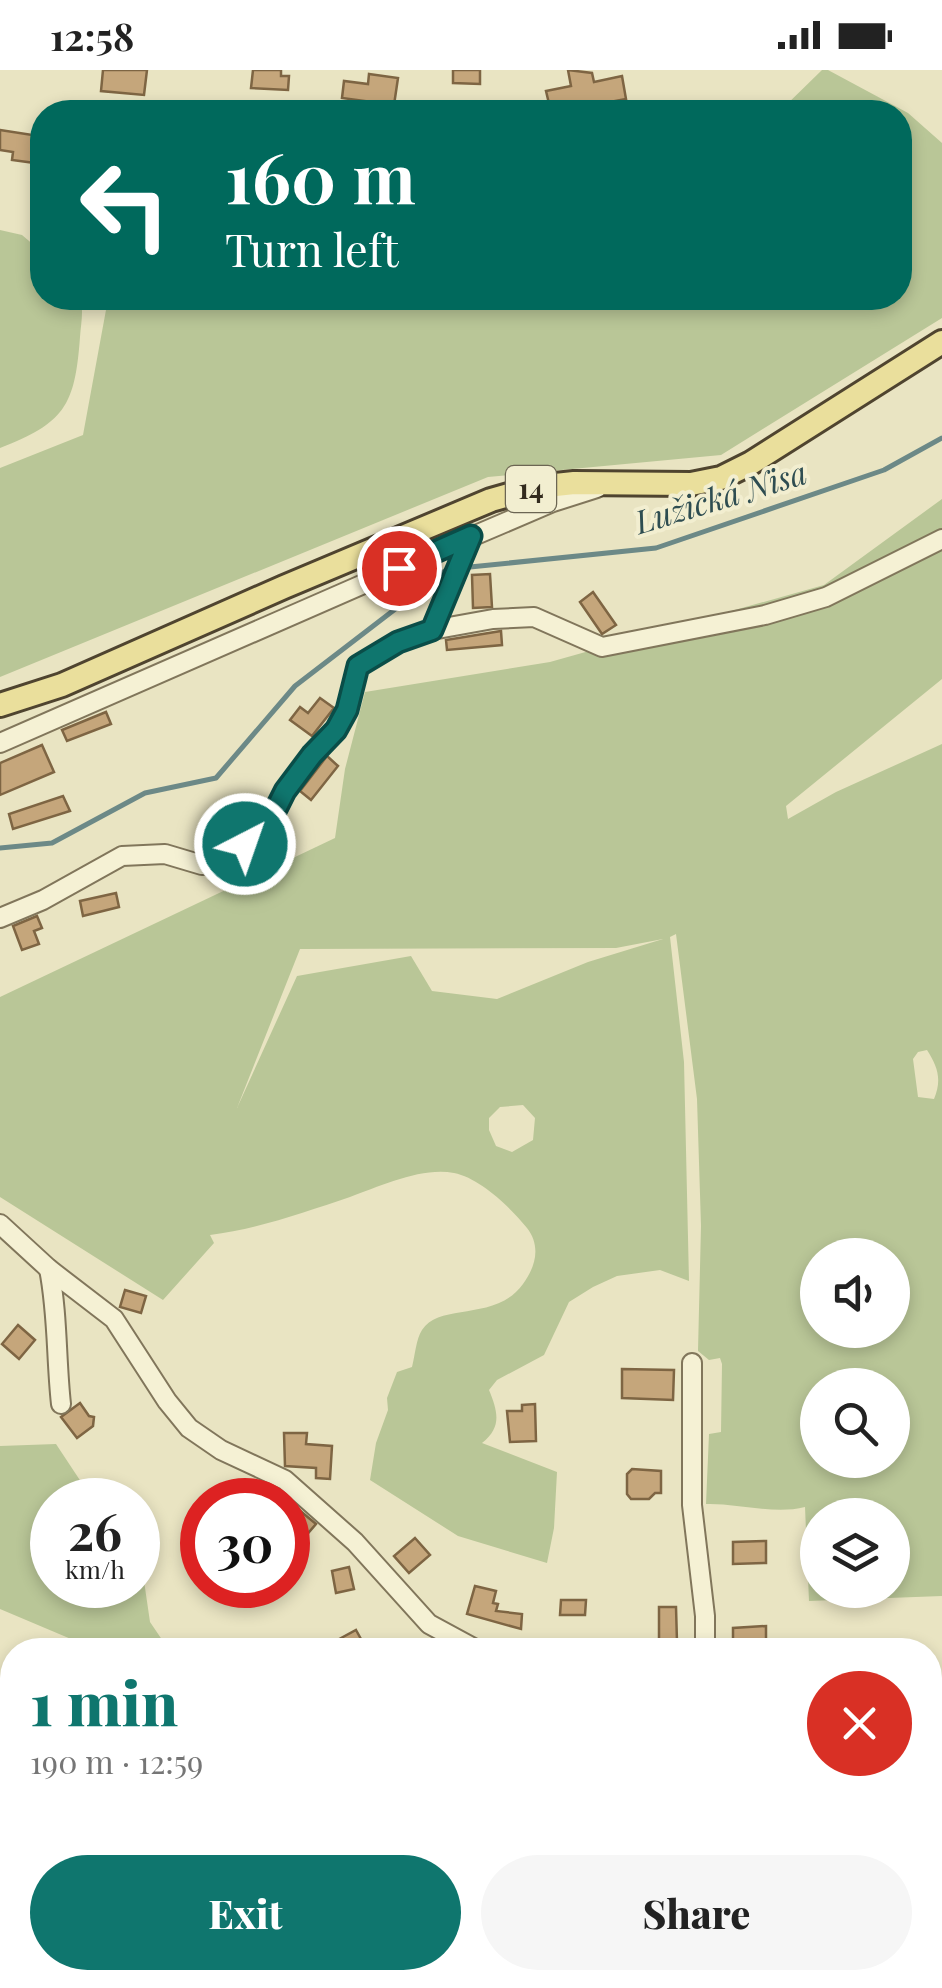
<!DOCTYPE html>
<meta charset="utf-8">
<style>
:root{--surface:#fff;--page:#f6f6f6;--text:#222;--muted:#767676;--accent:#0f766e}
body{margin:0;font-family:"Playfair Display",serif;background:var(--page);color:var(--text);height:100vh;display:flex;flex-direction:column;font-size:38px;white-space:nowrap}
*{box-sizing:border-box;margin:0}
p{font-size:32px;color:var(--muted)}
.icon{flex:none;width:55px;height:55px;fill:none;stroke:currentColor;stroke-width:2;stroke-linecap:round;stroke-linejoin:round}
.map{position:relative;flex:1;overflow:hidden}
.drawer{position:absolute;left:0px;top:1568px;width:942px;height:352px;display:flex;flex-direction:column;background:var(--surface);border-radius:40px 40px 0 0;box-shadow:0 5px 15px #0003}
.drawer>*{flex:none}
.hud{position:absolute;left:30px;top:30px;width:882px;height:210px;border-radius:40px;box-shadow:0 5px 15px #0003;background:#00695c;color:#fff;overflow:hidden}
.tools{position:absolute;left:800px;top:1168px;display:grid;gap:20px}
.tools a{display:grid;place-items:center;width:110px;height:110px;border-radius:50%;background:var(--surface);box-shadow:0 5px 15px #0003;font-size:50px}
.speed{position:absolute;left:30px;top:1408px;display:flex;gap:20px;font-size:50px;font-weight:700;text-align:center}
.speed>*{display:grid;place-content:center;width:130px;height:130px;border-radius:50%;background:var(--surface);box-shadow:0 5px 15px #0003;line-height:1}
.speed small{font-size:25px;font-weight:400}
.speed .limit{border:15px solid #d22;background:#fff;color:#111}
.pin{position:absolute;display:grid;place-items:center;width:85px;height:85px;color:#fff;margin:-42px;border:5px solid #fff;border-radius:50%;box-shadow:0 2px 10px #0007}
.me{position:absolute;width:110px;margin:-55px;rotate:41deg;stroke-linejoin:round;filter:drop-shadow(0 0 8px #0008)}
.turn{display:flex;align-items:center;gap:35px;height:210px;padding:0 30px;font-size:45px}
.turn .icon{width:130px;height:130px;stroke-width:2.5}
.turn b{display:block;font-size:70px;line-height:85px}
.round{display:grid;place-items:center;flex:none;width:105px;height:105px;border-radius:52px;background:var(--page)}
.summary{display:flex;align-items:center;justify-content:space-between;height:170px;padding:0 30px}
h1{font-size:60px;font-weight:800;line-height:75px;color:var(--accent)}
.primary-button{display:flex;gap:20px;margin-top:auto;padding:20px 30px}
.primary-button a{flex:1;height:115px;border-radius:60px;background:var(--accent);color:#fff;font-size:40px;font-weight:800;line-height:115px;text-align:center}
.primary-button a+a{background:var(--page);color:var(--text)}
.status{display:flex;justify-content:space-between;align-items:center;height:70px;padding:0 50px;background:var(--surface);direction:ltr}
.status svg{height:28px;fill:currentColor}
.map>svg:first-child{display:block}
.green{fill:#b9c697;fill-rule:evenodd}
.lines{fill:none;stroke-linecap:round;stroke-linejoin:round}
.stream{stroke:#6c8987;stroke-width:5}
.building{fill:#c5a67b;stroke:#7e6543;stroke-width:2.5}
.minor-casing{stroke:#81765b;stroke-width:22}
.major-casing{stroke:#4f442f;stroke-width:28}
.minor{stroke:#f5f1d4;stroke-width:18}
.major{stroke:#eadf9c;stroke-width:22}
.route-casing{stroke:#0a4d48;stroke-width:25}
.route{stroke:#0f766e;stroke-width:18}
.labels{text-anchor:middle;stroke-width:8;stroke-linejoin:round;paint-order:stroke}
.shield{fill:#f2eed0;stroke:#6c6653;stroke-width:2.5}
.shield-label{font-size:28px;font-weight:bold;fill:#332b1e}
.water-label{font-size:32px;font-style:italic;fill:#2e4d51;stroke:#f2eed0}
</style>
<div class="status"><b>12:58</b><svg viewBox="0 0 49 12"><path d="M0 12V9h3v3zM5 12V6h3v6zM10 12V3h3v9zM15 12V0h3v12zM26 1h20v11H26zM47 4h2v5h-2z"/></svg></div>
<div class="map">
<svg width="942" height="1918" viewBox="0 0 942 1918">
<rect width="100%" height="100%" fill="#e9e4c2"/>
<g class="green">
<polygon points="822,0 828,0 908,43 942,73 942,248 721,385 488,407 0,607 0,398 83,365 108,229 900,228 900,42 779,42"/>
<path d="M 0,160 L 22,165 L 42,182 L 42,228 L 80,228 C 84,240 81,253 80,267 C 75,337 64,353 0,378 Z"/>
<path d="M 942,429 L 942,609 L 786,736 L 788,749 L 836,722 L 942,674 L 942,1526 L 809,1531 L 805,1437 C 774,1445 738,1433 706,1434 L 709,1364 L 721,1362 L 722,1294 L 720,1288 L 709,1290 L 698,1281 L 701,1156 L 697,1029 L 676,864 L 670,867 L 684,992 L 689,1211 L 660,1200 L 617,1206 L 593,1217 L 569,1232 L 544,1285 L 497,1310 L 489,1320 C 498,1342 502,1357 482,1373 L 557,1402 L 554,1458 L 547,1493 L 458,1466 L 370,1410 L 376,1373 L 388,1340 L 387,1328 L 397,1302 L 412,1297 C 415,1286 416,1269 422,1260 C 440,1232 496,1252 523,1214 C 536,1196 541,1176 527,1158 C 511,1138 480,1108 454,1103 C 421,1097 381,1116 350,1127 C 305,1142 258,1159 210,1165 L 214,1173 L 163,1230 L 0,1127 L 0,927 L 335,768 L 345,699 L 365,622 L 550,592 L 824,515 ZM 663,869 L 588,892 L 497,929 L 432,921 L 411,886 L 297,906 L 237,1038 L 300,879 L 616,878 ZM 927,980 C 938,997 942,1010 934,1029 L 918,1027 L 913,989 L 918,982 ZM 523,1035 L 535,1048 L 533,1070 L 512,1082 L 496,1076 L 489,1060 L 489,1048 L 500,1037 ZM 818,1185 L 892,1185 L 892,1260 L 818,1260 ZM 818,1315 L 892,1315 L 892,1390 L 818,1390 ZM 818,1445 L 892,1445 L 892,1520 L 818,1520 Z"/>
<polygon points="56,1374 93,1430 52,1430 52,1515 138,1515 138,1496 143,1504 150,1552 169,1580 97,1580 0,1539 0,1376"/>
<polygon points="0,1663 12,1682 12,1900 0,1892"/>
<polygon points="25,1908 170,1908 186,1918 41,1918"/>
<polygon points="190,1908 537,1908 536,1918 198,1918"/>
<polygon points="601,1908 680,1908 696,1918 596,1918"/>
</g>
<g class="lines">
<g class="stream">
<polyline points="465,495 470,497 656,478 884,400 942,368"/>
<polyline points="0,778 52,773 145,723 216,708 295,616 450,497"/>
<polyline points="930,1733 942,1731"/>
</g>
</g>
<g class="building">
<polygon points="103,0 147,0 144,25 101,21"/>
<polygon points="253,0 281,0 281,6 289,6 288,20 251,18"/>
<polygon points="453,0 480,0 480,14 453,13"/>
<polygon points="568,0 592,3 594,12 622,6 626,29 594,35 596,42 551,42 546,21 571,16"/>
<polygon points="369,4 398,8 394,35 342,28 344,11 368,14"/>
<polygon points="0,60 39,66 35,93 12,90 13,82 0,80"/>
<polygon points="490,504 492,537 473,538 472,505"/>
<polygon points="593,522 616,555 602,564 580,532"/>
<polygon points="501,561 502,575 447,580 446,570"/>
<polygon points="320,628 334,638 312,666 290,650 300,637 308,643"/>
<polygon points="106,642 111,654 67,671 62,660"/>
<polygon points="42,675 54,702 0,725 0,693"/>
<polygon points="327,686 338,696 311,730 300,721"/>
<polygon points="63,726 70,741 13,759 9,744"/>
<polygon points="116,823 119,837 83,846 80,831"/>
<polygon points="37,846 42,858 34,861 39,874 22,880 13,856"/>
<polygon points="125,1220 146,1226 141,1243 120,1237"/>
<polygon points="18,1255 35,1270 19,1289 2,1274"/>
<polygon points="622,1299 674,1300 673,1330 622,1328"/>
<polygon points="80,1333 89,1346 94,1347 93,1356 77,1368 61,1347"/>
<polygon points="535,1334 536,1371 510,1372 507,1341 522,1341 522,1335"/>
<polygon points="284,1363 307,1363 306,1374 332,1376 330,1409 316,1408 316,1398 285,1396"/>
<polygon points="632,1399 661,1401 661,1423 655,1423 649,1429 631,1429 627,1424 627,1404"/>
<polygon points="298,1439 316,1454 304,1468 288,1454"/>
<polygon points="415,1468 430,1485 409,1503 394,1486"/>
<polygon points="766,1471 766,1493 733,1494 733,1472"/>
<polygon points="349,1497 354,1519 336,1523 332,1501"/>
<polygon points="475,1516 496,1521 493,1533 498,1534 496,1541 522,1544 521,1559 467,1544"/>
<polygon points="561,1530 586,1530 585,1545 560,1545"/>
<polygon points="659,1537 676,1537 677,1572 659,1572"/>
<polygon points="766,1556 766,1580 733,1578 733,1558"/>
<polygon points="356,1560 367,1580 319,1580"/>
</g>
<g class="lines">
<g class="minor-casing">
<g id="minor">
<polyline points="432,560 471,467"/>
<polyline points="0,673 471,467 553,432 597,418"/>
<polyline points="0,848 43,830 122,786 165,784 202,795 220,791 269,753 285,721 311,685 336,659 347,640 358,596 398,572 432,560 493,549 534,547 602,577 765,545 826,527 942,469"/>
<polyline points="0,1154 49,1199 114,1249 167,1331 189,1358 221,1380 285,1410 355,1472 429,1554 477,1580"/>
<path d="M 49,1199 C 58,1244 56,1289 61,1334"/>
<polyline points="692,1293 692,1435 705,1546 705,1580"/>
<polyline points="930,1905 942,1913"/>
</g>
</g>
<g class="major-casing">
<polyline id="major" points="0,635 62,615 284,517 491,430 537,417 574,413 691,414 721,408 751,393 942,272"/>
</g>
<use href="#minor" class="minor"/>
<use href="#major" class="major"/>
</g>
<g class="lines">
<g class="route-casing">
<polyline id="route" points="245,774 269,753 285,721 312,685 336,660 347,640 358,596 398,572 432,560 471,466 399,498"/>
</g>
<use href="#route" class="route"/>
</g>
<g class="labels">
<rect class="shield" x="506" y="396" width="50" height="46" rx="8"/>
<g class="shield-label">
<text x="531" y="429">14</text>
</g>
<g class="water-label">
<text transform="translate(721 428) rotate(-17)" y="11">Lužická Nisa</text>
</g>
</g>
</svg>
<div class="tools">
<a><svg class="icon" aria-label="sound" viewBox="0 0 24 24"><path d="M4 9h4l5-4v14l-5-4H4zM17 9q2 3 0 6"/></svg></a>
<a><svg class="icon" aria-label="search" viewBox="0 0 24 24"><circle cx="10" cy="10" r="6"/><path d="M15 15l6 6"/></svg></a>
<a><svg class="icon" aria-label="layers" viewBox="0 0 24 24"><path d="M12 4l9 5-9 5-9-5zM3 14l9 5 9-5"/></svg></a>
</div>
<div class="speed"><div>26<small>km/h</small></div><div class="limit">30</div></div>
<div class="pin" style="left:399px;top:498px;background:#d93025"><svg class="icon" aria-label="arrive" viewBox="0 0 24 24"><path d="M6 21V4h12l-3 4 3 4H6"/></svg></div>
<svg class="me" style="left:245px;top:774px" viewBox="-20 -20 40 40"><circle r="17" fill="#0f766e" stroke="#fff" stroke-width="3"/><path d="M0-11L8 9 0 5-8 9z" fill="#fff"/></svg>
<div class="hud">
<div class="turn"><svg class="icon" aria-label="left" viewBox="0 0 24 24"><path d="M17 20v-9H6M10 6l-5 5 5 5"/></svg><div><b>160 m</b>Turn left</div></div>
</div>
<section class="drawer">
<div class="summary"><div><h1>1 min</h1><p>190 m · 12:59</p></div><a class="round" style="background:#d93025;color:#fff"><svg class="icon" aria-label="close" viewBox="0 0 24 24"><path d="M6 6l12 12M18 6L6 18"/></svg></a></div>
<div class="primary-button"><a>Exit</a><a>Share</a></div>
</section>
</div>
